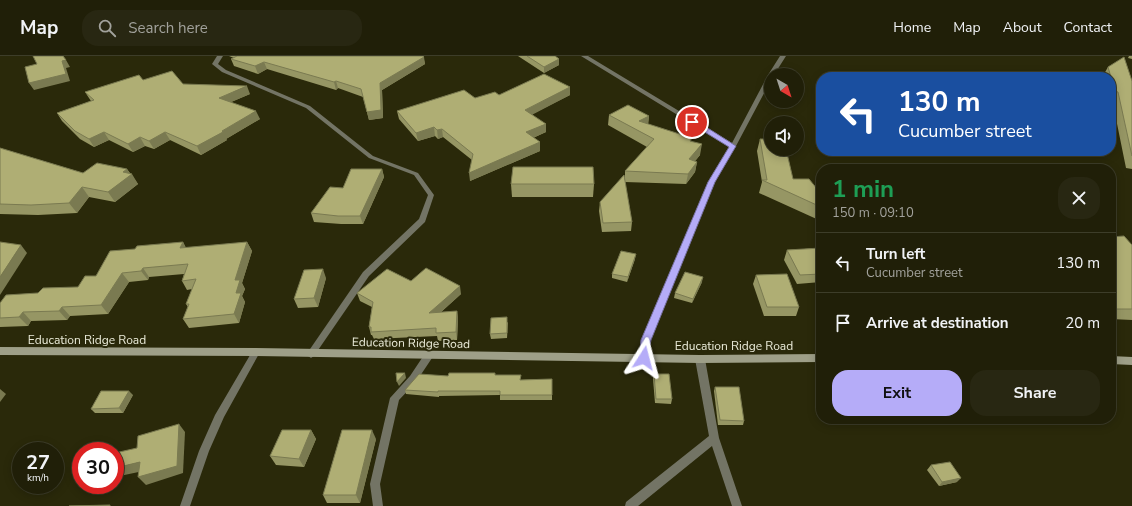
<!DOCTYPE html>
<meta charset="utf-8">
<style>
:root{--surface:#201f08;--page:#282712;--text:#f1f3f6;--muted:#a2a29c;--line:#3d3d29;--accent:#b5acf8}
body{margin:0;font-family:"Nunito Sans",sans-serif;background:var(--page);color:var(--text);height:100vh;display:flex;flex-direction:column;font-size:15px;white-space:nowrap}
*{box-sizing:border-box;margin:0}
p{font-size:13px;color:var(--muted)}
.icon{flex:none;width:22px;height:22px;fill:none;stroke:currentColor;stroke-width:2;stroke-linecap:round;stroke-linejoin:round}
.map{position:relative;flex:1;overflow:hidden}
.drawer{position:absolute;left:816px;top:108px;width:300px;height:260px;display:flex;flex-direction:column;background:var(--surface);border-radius:16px;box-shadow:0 2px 10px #0003,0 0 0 1px var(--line)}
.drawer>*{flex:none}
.top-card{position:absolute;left:816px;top:16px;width:300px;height:84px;border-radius:16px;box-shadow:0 2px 10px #0003,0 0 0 1px var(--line);background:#1a4fa0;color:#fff;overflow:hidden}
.needle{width:26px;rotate:141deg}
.controls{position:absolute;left:764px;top:12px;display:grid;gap:8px}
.controls a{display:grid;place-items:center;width:40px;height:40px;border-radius:50%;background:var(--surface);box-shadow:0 2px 10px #0003,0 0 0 1px var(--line);font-size:20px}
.speed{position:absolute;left:12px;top:386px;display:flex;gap:8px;font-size:20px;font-weight:700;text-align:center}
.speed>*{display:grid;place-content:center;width:52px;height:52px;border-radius:50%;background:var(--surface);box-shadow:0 2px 10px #0003,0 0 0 1px var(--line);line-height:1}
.speed small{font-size:10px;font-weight:400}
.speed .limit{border:6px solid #d22;background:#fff;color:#111}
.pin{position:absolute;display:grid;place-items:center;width:34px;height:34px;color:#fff;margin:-17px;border:2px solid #fff;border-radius:50%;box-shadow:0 1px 4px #0007}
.me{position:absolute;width:44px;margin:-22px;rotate:9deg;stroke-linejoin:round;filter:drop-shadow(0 0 3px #0008)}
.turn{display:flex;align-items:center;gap:14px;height:84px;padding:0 16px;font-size:18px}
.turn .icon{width:52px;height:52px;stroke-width:2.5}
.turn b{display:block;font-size:28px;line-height:34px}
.round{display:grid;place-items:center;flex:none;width:42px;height:42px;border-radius:16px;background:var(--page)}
.summary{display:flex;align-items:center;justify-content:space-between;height:68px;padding:0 16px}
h1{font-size:24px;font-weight:700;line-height:30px;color:#1e9e55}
.cta{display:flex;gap:8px;margin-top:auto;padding:8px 16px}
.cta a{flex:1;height:46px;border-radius:16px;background:var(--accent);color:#111;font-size:16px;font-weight:700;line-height:46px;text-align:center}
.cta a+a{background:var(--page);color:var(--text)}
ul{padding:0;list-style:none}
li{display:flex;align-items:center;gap:12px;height:60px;padding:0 16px;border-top:1px solid var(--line)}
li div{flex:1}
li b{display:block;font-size:15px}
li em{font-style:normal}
header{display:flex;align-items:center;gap:24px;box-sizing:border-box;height:56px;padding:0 20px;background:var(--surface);border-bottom:1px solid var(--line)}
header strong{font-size:19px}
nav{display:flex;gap:22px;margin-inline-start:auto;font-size:14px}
.search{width:280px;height:36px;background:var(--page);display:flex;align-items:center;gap:10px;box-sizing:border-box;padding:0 14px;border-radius:16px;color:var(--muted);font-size:15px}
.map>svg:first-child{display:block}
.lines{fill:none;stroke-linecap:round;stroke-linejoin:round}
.street{fill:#737465;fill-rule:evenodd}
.secondary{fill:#9e9f88;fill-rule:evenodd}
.wall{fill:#969664}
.shaded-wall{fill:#7a7a51}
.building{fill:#afae74;stroke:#7a7a51}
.route{fill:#b5acf8;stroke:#7670a1}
.labels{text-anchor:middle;stroke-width:4;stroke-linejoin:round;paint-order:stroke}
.street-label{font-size:12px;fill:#eaebd9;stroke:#2a290a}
</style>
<header>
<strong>Map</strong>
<div class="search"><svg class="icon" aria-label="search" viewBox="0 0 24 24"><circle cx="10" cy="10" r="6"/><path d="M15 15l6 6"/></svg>Search here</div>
<nav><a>Home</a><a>Map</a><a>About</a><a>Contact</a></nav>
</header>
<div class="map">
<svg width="1132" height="450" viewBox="0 0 1132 450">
<rect width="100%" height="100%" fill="#2a290a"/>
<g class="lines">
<g class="street">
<polygon points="217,0 223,0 218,8 226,14 310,50 373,100 418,117 434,139 425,166 369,220 314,300 311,302 308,300 307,298 308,296 363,216 419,163 428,139 414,119 369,102 306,52 222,16 212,8"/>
<polygon points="581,0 588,0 732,87 768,19 780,0 786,0 774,19 771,19 771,24 736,90 714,126 650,284 648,302 647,305 644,306 641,305 640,302 642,284 708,126 730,91"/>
<polygon points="256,292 259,294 260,296 224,361 209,395 190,450 180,450 199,395 215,359 253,294"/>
<polygon points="429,295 432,296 433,299 432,302 416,326 399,344 380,428 383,450 373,450 370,428 390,342 410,320 426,296"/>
<polygon points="700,299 703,300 705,303 719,382 742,450 732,450 712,390 638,450 625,450 626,446 709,380 695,303 697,300"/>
</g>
<g class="secondary">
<polygon points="0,291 256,292 700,299 821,298 821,306 700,307 256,300 0,299"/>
<polygon points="1111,300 1132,301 1132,309 1111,308"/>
</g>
</g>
<g class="wall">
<polygon points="229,0 423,0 425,8 382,34 383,62 369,64 363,41 338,32 336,34 267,13 258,18 234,10 231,3 234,2"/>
<polygon points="518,0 555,0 559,3 559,9 544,17"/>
<polygon points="1129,0 1132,0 1132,3 1128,2"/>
<polygon points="1108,11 1132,25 1132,113 1126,112 1112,43 1111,43 1111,21 1104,21 1104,18"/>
<polygon points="143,24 183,28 250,38 231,46 260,63 226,83 227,84 201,99 170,84 154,93 145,90 133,96 109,84 94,91 80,83 62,65 57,57 91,45 85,36"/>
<polygon points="570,31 570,39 532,58 546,76 533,82 540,86 540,95 470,125 472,104 443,81 438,83 435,80 418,85 399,63 397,55 475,42"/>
<polygon points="609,59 649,60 648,68 692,85 700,99 695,105 697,106 695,116 686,128 625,126 632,166 631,175 602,176 599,155 600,146 625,124 625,115 647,91 608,69"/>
<polygon points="760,83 793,123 818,134 821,134 821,165 759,137 762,126 757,95"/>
<polygon points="0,92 83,117 127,113 138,128 115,146 89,141 77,157 38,159 0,158"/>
<polygon points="382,113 384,121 363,168 341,168 314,166 311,157 343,132"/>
<polygon points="511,128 594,128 593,141 512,141"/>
<polygon points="1111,181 1132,189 1132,264 1111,263"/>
<polygon points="183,186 186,192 247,186 252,195 242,227 245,233 242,240 245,246 239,267 189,272 183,263 188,251 186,248 192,233 187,234 182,225 184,218 149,221 148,224 129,226 108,258 70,260 67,264 31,265 28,270 0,271 0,247 38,237 78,231 96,220 135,193"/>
<polygon points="821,192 821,226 797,228 784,204 787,194"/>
<polygon points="635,203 627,226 612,222 612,218"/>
<polygon points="756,219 799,251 796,260 764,260 753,228"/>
<polygon points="326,222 318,251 298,252 294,243"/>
<polygon points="411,225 461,238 440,257 457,255 458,263 457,284 438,285 437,280 374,283 372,279 371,279 369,271 372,251 360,245 357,237"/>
<polygon points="702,226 692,247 674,242 675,237"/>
<polygon points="508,266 507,282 491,283 490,278"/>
<polygon points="654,318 672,343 671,348 655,347 653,323"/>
<polygon points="495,319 521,324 552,323 552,344 500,344 500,339 439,340 439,341 406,338 405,334 448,320"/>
<polygon points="715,331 744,365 743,369 718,369 714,335"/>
<polygon points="133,339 123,357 95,357 91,353"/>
<polygon points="311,374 316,383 304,411 276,409 270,400"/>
<polygon points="376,383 360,447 327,447 323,439"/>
<polygon points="931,409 957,426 939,430 927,414"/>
</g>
<g class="shaded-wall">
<polygon points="424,1 425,8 382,34 383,62 369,64 367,56 380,27"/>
<polygon points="559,3 559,9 544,17 544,11"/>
<polygon points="66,4 70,11 66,12 70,25 34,34 29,27 62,5"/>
<polygon points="264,6 267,13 258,18 255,10"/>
<polygon points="336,25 338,32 336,34 334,26"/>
<polygon points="247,30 250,38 222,50 219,42"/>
<polygon points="570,31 570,39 526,62 525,54"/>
<polygon points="256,55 260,63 226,83 227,84 201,99 197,90"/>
<polygon points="649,60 648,70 639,65"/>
<polygon points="546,68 546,76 526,85 526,76"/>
<polygon points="434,71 435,80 418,85 416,77"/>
<polygon points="442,73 443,81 438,83 437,74"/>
<polygon points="104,76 109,84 94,91 89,83"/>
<polygon points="165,76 170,84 154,93 149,85"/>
<polygon points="140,81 145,90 133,96 128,88"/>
<polygon points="540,86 540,95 470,125 469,117"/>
<polygon points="702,88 700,99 688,114 689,103"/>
<polygon points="697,106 695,116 686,128 688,118"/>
<polygon points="127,113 131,119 132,118 138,128 115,146 108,136 123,116"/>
<polygon points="382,113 384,121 363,168 360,160"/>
<polygon points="82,131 89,141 77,157 69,147"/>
<polygon points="183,186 188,196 180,192"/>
<polygon points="247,186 252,195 242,227 245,233 242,240 245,246 239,267 234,258 236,237 235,224"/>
<polygon points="21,189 27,197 0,239 0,221"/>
<polygon points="636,198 635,203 627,226 628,221"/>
<polygon points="143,212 149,221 148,224 141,215"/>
<polygon points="323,213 326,222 318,251 314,242"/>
<polygon points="122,217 129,226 108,258 101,249"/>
<polygon points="703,221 702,226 692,247 693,243"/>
<polygon points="460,230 461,238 431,265 429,257"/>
<polygon points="62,251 70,260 67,264 59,255"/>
<polygon points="457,255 458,263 457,284 456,276"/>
<polygon points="23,256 31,265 28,270 19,261"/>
<polygon points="405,317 406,322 399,330 397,326"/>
<polygon points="0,333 6,338 0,346"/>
<polygon points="129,335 133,339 123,357 119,352"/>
<polygon points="179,368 185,376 183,417 146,429 138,421"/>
<polygon points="311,374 316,383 304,411 299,403"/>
<polygon points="372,374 376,383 360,447 356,439"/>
<polygon points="140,406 148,414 115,421 115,412"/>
<polygon points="961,422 957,426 939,430 942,426"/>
</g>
<g class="building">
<polygon points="33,0 63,0 66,4 62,5 66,18 29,27 25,11 37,8"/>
<polygon points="237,0 423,0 424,1 380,27 381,54 367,56 361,33 336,25 334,26 264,6 255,10 231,3"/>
<polygon points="527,0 555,0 559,3 544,11"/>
<polygon points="1124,1 1132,25 1132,100 1118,36 1115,35 1108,11"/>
<polygon points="172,15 183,28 247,30 219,42 256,55 222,75 223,76 197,90 165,76 149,85 140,81 128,88 104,76 89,83 75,75 57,57 94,44 85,36 139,19 143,24"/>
<polygon points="544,18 570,31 525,54 546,68 526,76 540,86 469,117 473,98 442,73 437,74 434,71 416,77 397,55 464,34 475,42 495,36 499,39"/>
<polygon points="628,49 649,60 639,65 692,82 690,85 702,88 689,103 697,106 688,118 625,115 654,83 609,59"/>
<polygon points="760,83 771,83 771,93 786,93 793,123 809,123 818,134 821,134 821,151 762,124 767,124"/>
<polygon points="0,92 83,117 97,107 127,113 123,116 132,118 108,136 82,131 69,147 31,149 0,148"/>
<polygon points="513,111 593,111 594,128 511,128"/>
<polygon points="351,113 382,113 360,160 338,160 311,157 330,131 343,132"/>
<polygon points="624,119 632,166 603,167 600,146"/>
<polygon points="1124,180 1132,189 1132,253 1111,253 1111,181"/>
<polygon points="0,186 21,189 0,221"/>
<polygon points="183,186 180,192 247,186 235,224 240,224 236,237 241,237 234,258 183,263 189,248 186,248 196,223 182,225 188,208 143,212 141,215 122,217 101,249 62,251 59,255 23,256 19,261 0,262 0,247 6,239 38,237 43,232 78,231 85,220 96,220 110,195 135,193 137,190"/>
<polygon points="821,192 821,218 800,219 787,194"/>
<polygon points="621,195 636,198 628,221 612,218"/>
<polygon points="426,212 460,230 429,257 457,255 456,276 436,277 436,272 371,276 371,271 369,271 373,246 357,237 387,213 411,225"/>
<polygon points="323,213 314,242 294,243 304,214"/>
<polygon points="685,216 703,221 693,243 675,237"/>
<polygon points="787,218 799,251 767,251 756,219"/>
<polygon points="507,261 507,277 490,278 491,262"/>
<polygon points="396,317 405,317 397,326"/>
<polygon points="449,317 495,317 495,319 521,319 520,324 552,323 552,339 500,339 500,335 438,335 438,336 405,334 419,318 448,320"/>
<polygon points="654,318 669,318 672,343 656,343"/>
<polygon points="715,331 739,331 744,365 720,364"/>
<polygon points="101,335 129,335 119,352 91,353"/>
<polygon points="179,368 177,410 138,421 140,406 115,412 115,397 137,392 138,380"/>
<polygon points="282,374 311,374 299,403 270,400"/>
<polygon points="342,374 372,374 356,439 323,439"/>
<polygon points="950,406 961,422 942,426 931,409"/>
<polygon points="110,449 110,450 69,450"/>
</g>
<polygon class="route" points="690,64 695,64 736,90 715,126 651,284 647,305 640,305 639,302 641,284 708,126 729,91 690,67"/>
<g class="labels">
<g class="street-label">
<text x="87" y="288">Education Ridge Road</text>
<text transform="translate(411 287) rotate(1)" y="4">Education Ridge Road</text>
<text x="734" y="294">Education Ridge Road</text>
</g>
</g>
</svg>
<div class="controls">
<a><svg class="needle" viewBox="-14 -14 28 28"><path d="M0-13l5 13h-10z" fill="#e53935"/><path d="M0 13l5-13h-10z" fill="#a2a29c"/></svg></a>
<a><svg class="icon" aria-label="sound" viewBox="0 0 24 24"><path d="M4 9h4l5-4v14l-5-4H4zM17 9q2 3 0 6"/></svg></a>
</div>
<div class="speed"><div>27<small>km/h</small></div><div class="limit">30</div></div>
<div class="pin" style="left:692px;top:66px;background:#d93025"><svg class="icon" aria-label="arrive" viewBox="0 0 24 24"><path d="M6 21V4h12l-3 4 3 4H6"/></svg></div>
<svg class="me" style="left:644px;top:302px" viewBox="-20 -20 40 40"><path d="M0-17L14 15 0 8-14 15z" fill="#b5acf8" stroke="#fff" stroke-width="4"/></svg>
<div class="top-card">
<div class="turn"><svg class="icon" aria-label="left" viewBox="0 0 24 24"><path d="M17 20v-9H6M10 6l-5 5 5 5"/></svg><div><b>130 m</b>Cucumber street</div></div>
</div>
<section class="drawer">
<div class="summary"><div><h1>1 min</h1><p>150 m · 09:10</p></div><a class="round"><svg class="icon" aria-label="close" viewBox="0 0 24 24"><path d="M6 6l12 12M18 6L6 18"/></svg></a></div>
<ul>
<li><svg class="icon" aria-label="left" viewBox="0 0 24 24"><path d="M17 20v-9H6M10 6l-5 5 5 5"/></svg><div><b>Turn left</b><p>Cucumber street</p></div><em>130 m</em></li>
<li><svg class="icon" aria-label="arrive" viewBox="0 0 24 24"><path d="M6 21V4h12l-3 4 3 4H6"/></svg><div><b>Arrive at destination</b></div><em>20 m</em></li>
</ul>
<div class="cta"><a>Exit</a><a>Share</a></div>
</section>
</div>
